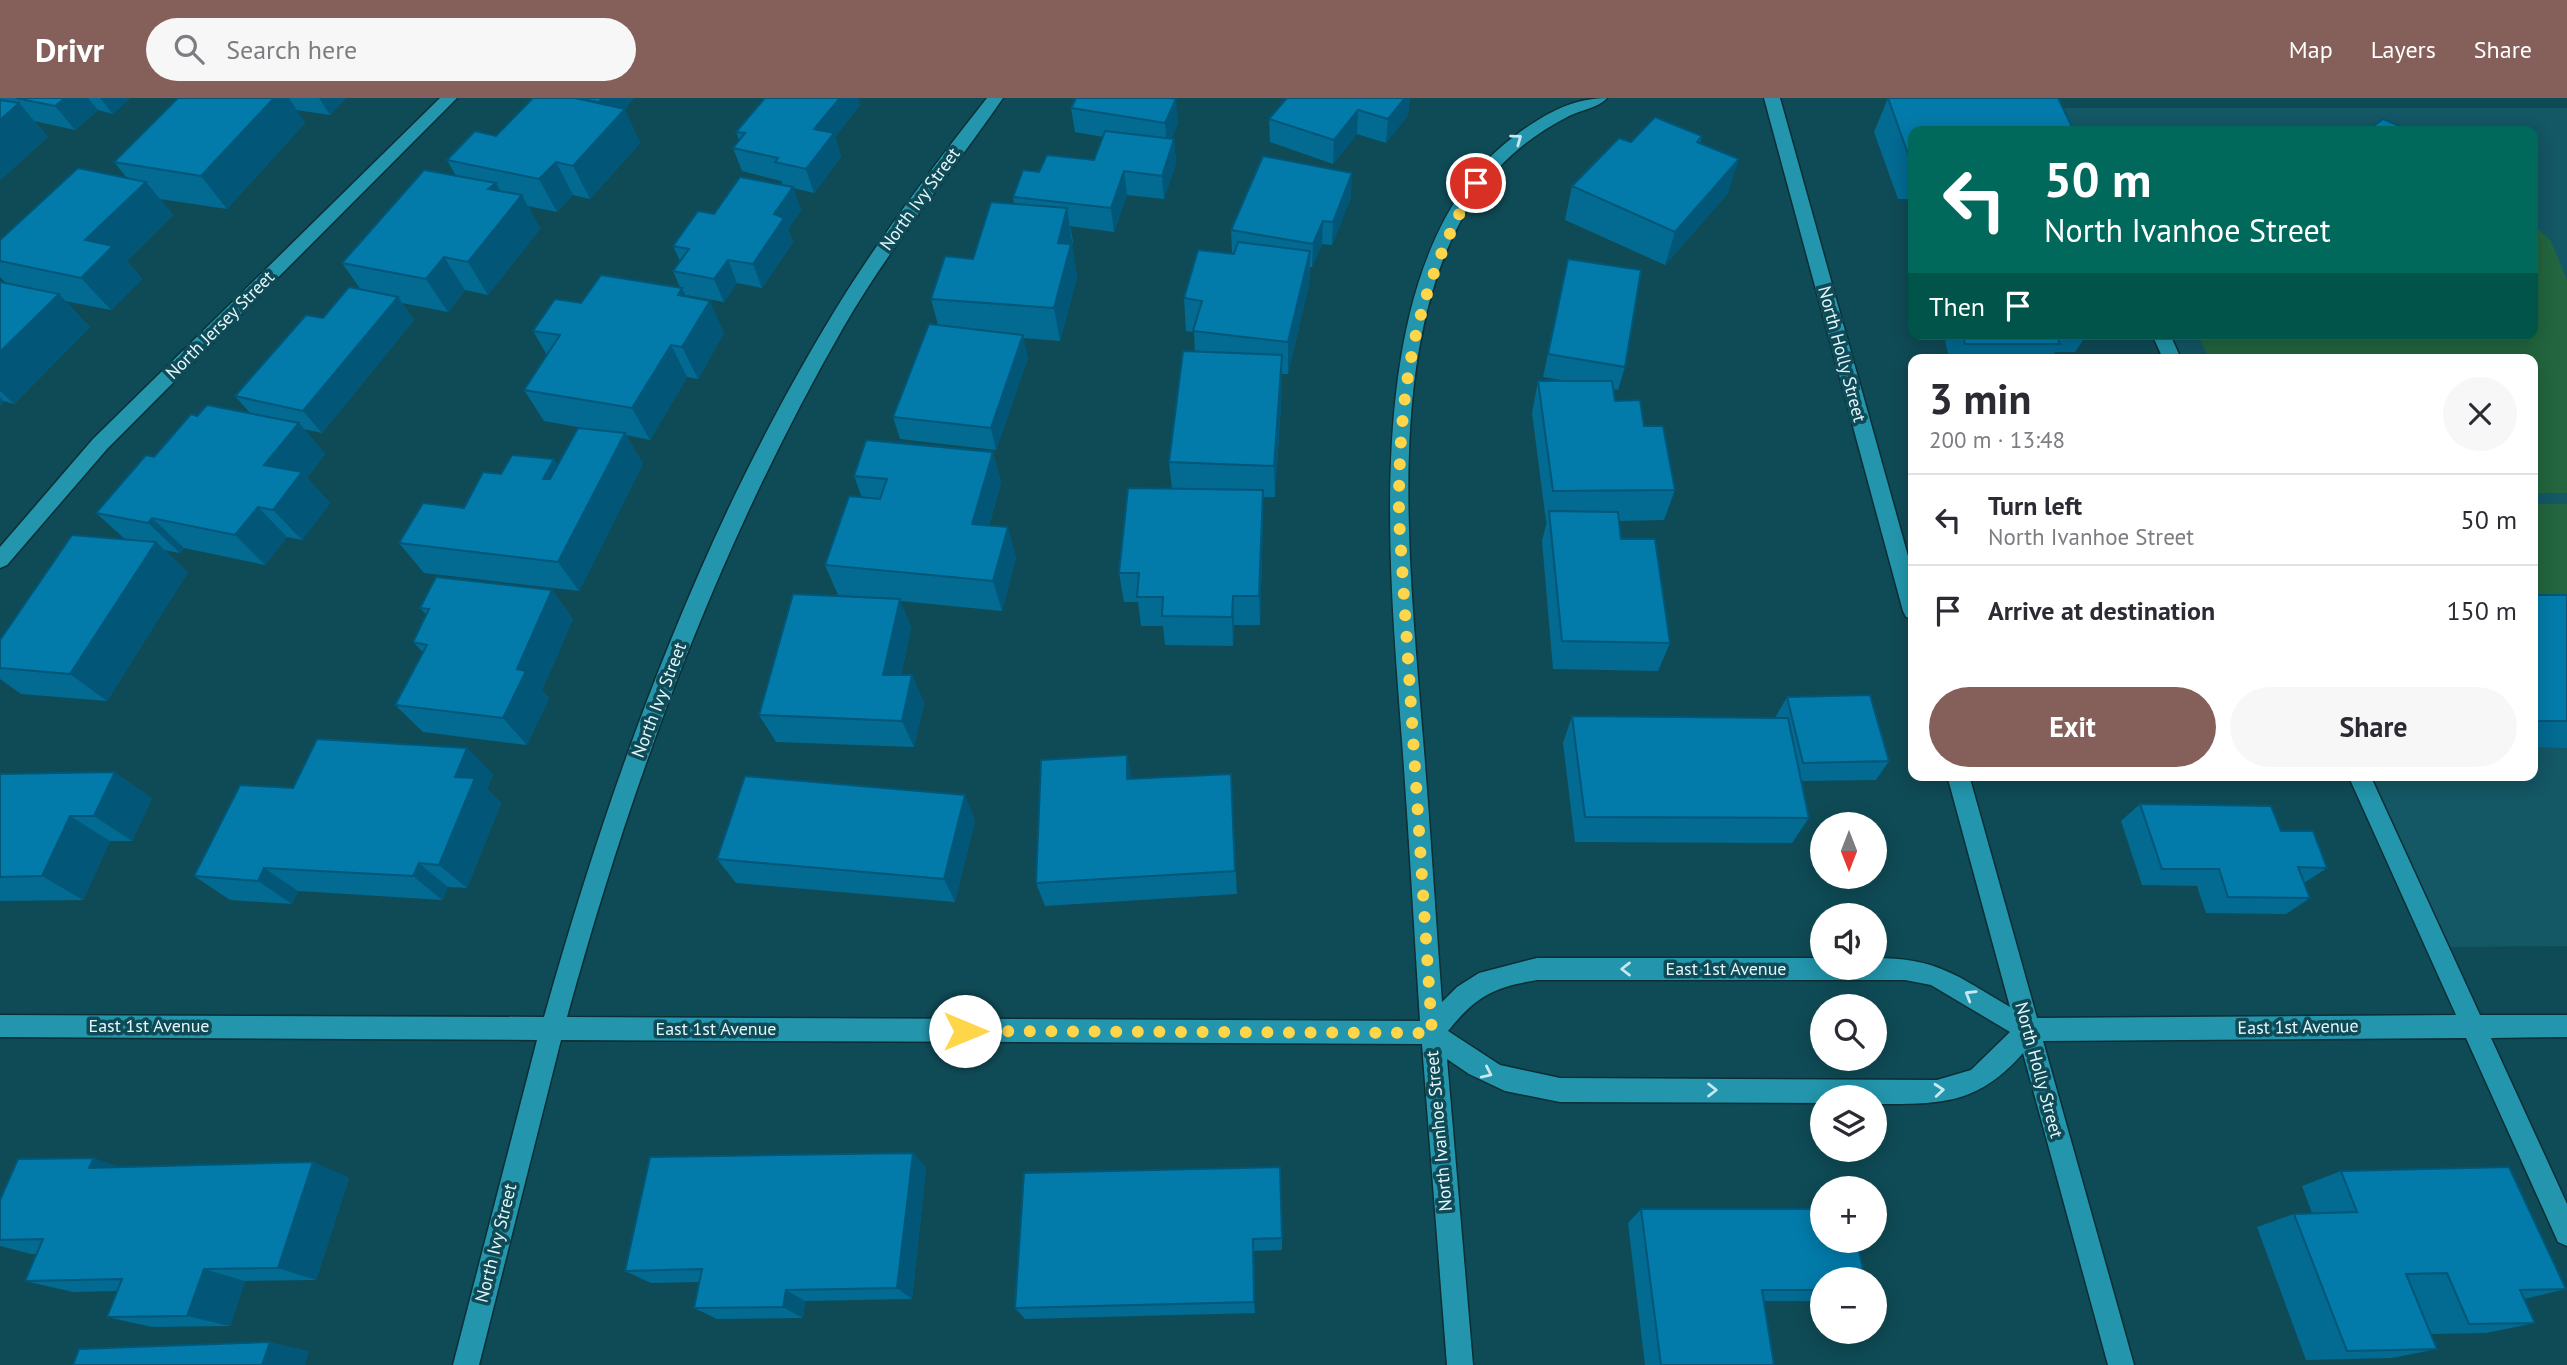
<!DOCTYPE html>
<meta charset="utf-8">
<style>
:root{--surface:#fff;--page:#f7f7f7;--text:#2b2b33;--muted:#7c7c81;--line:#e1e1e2;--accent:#855f5a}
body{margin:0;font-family:"PT Sans",sans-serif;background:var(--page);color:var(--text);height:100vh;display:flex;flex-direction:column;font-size:26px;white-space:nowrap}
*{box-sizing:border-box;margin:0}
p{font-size:23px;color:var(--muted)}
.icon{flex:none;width:38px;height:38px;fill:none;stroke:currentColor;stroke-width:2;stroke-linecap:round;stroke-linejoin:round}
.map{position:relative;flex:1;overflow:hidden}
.sheet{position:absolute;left:1908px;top:256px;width:630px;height:427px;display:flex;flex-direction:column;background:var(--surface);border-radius:14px;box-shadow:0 4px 18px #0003}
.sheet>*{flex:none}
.hud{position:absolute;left:1908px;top:28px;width:630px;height:214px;border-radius:14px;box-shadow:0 4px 18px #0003;background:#00695c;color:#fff;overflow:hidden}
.needle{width:46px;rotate:180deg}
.controls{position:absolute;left:1810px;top:714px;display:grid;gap:14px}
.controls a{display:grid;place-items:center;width:77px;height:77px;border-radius:50%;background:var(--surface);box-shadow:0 4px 18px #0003;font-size:35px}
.pin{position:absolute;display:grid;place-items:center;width:60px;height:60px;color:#fff;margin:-30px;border:4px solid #fff;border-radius:50%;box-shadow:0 2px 7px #0007}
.me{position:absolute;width:77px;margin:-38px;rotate:90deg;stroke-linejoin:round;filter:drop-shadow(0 0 5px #0008)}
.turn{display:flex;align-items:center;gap:24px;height:147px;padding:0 21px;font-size:32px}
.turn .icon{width:91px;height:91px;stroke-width:2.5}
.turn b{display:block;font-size:49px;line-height:60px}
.then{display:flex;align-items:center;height:66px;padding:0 21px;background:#0003;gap:14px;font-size:26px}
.round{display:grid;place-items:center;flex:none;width:74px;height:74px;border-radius:37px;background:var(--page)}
.headline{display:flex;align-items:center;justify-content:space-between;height:119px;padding:0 21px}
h1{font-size:42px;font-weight:800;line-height:52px}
.primary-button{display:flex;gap:14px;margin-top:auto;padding:14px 21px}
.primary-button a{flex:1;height:80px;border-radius:42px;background:var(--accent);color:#fff;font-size:28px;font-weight:800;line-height:80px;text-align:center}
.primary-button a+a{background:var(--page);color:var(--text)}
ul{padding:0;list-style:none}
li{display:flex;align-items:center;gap:21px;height:91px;padding:0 21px;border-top:2px solid var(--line)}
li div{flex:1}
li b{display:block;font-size:26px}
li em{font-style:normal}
header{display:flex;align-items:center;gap:42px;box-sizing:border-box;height:98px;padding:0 35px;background:var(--accent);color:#fff}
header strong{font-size:33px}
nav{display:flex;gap:38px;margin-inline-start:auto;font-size:24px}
.search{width:490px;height:63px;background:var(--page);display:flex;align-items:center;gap:18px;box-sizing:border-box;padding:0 24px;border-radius:38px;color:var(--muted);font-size:26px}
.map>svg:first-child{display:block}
.built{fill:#145765}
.green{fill:#22653e}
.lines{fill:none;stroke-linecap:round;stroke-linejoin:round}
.minor-casing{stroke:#0c2e35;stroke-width:3}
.minor{fill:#2396ad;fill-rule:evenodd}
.wall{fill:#036a92}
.shaded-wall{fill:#025677}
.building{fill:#037baa;stroke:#025677;stroke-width:2}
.oneway{stroke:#c8e8f0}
.route{stroke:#ffd54a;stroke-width:12;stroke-dasharray:0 21.6}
.labels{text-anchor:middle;stroke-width:7;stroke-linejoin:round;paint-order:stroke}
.street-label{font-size:18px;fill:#e5f7fc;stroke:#0f4b56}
</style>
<header>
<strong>Drivr</strong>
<div class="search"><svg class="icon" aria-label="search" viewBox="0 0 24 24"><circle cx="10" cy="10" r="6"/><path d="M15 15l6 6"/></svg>Search here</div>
<nav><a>Map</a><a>Layers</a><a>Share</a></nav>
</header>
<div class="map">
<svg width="2567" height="1267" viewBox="0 0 2567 1267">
<rect width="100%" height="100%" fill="#0f4b56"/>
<polygon class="built" points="2059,10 2567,10 2567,848 2435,849 2359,677 2532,677 2532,261 2172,261 2161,236 2532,236 2532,33 2069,33"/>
<g class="green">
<polygon points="2532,125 2551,143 2567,182 2567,395 2532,395 2532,261 2209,261 2198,236 2532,236"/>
<rect x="2532" y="406" width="35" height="95"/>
</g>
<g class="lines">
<g class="minor-casing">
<g id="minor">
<polygon points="440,0 457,0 107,351 7,467 0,470 0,449 93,341"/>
<path d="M 987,0 L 1003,0 C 950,77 890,148 843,230 C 719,446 633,679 567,919 L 1420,923 C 1414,830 1409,737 1402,643 C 1390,468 1354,156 1516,37 C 1543,17 1572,0 1607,0 C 1598,10 1581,12 1569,18 C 1532,37 1501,62 1477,96 C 1381,237 1410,468 1422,629 C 1430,721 1435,813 1442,904 L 1457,889 L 1479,875 L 1537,860 L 1822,860 L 1822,870 L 1874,870 L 1874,860 C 1938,860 1957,878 2010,909 L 1947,677 L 1969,677 L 2037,920 L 2456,917 L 2348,677 L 2370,677 L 2480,917 L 2567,917 L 2567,939 L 2491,940 L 2567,1106 L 2567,1148 L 2558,1144 L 2466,940 L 2043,943 L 2134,1267 L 2108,1267 L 2023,955 C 1977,1008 1939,1006 1874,1006 L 1874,999 L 1822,999 L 1822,1005 L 1560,1004 L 1505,993 L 1469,976 L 1447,961 L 1473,1267 L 1447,1267 L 1422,946 L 561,942 L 479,1267 L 453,1267 L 537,942 L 0,939 L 0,917 L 544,919 C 615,667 707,416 847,193 C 890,126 938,62 987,0 ZM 1537,882 L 1905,882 L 1931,887 L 2010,934 L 1971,972 L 1937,982 L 1560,980 L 1500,967 L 1448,933 C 1476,898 1494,889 1537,882 Z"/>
<polygon points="1764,0 1780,0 1913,476 1913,521 1906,519 1903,513"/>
<polygon points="2152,236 2170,236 2181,261 2163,261"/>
</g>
</g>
<use href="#minor" class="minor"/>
</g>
<g class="wall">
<polygon points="0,0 130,0 113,16 98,12 75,32 34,23 48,39 0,82"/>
<polygon points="178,0 346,0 330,17 296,12 305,25 227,111 160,101 173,117 127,163 142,181 111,212 65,203 90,229 14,306 4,303 0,308 0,184 7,186 0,179 0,142 127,80 114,64"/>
<polygon points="533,0 634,0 624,11 640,45 590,101 573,97 557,114 528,108 540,131 488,197 465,192 448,214 402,205 414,222 322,335 304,331 325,356 307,380 330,405 302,442 287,439 265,467 184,450 180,455 164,452 188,474 107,603 21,596 0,581 0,542 126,442 96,415 197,318 250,315 235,298 323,220 361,192 342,165 456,78 447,62 496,38"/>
<polygon points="1287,0 1410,0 1408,17 1386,45 1357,36 1333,66 1270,44 1269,21"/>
<polygon points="1888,0 1913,33 1913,101 1898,101 1874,34"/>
<polygon points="860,7 835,39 841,59 814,95 793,90 801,112 788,131 793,144 762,190 737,185 724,204 686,197 724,235 698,281 687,279 650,342 626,337 643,366 579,493 424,475 399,445 464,410 501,376 554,361 558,367 589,331 544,323 524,292 547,257 533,233 581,205 680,189 673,173 680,163 673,148 714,116 783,87 781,83 742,73 733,50 739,42 736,34"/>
<polygon points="1071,10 1178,25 1171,41 1174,41 1176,65 1164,101 1127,97 1114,134 1070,128 1073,143 1072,147 1077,179 1060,243 1023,240 1028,260 996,352 900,341 893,319 938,227 931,201 973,161 1014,106 1013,99 1039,74 1094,62 1103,39 1075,34"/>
<polygon points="1702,38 1700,45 1728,95 1665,167 1565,122 1572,88 1631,44"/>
<polygon points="1351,99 1332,147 1322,146 1312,169 1310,169 1309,186 1288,276 1282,276 1282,289 1275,399 1263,399 1263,422 1260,527 1234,527 1233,548 1165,547 1163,528 1141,528 1138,504 1124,504 1119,475 1172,391 1169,364 1195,254 1194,234 1186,233 1184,200 1234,156 1232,155 1231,132"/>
<polygon points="1568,161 1625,269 1618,292 1613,291 1615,303 1644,328 1675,392 1664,422 1619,423 1621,441 1670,545 1658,573 1553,571 1542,443 1547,423 1546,423 1532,315 1538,283 1568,283 1543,279"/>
<polygon points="1949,236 2087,236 2075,254 2055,254 2053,257 2100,261 1950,261 1945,244"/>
<polygon points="993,354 1001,385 989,427 1016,459 1002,513 900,503 911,529 901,577 912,577 924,605 914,649 776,644 759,617 867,499 838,497 825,467 862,400 854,378"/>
<polygon points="552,492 573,521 542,592 549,600 527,647 423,634 395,607 423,554 413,544 426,516 420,510"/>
<polygon points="2532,497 2567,497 2567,650 2532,649"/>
<polygon points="1787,599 1889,663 1876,682 1801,683 1809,720 1792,745 1575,744 1563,645 1572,618 1776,620 1776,618"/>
<polygon points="1127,657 1131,681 1232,701 1237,796 1045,808 1036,785"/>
<polygon points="0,676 152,700 132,743 110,743 83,802 0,803"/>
<polygon points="493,676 487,691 501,705 467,790 448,789 442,802 298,793 292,806 230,802 194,778 293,690"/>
<polygon points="2140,677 2228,677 2226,679 2140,678"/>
<polygon points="2140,706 2281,733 2327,770 2304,785 2310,800 2286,816 2206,815 2197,788 2142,787 2121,723"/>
<polygon points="975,722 955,804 736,785 717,761"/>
<polygon points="913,1055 926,1070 912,1201 805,1203 803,1220 717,1221 694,1210 699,1184 651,1185 625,1173"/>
<polygon points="313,1064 349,1080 316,1182 245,1183 230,1228 152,1229 107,1219 117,1193 73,1194 25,1183 37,1156 31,1156 0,1148 0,1102 120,1069"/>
<polygon points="2341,1073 2566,1191 2524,1201 2535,1225 2486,1235 2431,1236 2437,1251 2392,1260 2306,1262 2257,1129 2294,1116 2312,1115 2302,1088"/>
<polygon points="1024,1075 1282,1140 1282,1152 1254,1153 1255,1215 1025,1221 1015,1210"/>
<polygon points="1641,1111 1822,1181 1822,1203 1764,1203 1774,1267 1645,1267 1628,1125"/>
</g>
<g class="shaded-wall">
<polygon points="65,0 88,0 98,12 75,32 55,8"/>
<polygon points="100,0 130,0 113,16"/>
<polygon points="274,0 289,0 305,25 227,111 201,78"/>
<polygon points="319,0 346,0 330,17"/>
<polygon points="602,0 634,0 620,17 625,11 640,45 590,101 573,68 609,28 599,4"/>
<polygon points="840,0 858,0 860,7 835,39 841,59 814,95 806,71 814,31"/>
<polygon points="1405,0 1410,0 1408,17 1386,45 1388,21"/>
<polygon points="1176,1 1178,25 1167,49 1165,25"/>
<polygon points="19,5 48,39 0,82 0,22"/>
<polygon points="1358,12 1357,36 1333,66 1334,42"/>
<polygon points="1174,41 1176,65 1164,101 1162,78"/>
<polygon points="1739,61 1728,95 1665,167 1675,134"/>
<polygon points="556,64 573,97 557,114 539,81"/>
<polygon points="1124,73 1127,97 1114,134 1111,110"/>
<polygon points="1352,75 1351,99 1332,147 1333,124"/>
<polygon points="146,84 173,117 127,163 142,181 111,212 81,180 85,142"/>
<polygon points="496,85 510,111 522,97 540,131 488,197 468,164 488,91"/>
<polygon points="793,89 801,112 788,131 793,144 762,190 753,166 774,116"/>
<polygon points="1067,110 1077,179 1060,243 1054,210 1058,145"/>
<polygon points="1323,123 1322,146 1312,169 1313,146"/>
<polygon points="1310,153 1309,186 1288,276 1288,244"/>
<polygon points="444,159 465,192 448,214 426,181"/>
<polygon points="728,162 737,185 724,204 714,181"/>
<polygon points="682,190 698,223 678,197"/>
<polygon points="59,196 90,229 14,306 0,293 0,254"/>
<polygon points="398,199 414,222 322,335 303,313"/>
<polygon points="710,203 724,235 698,281 682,249"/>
<polygon points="1023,237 1028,260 996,352 991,330"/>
<polygon points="671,247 687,279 650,342 632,310"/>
<polygon points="1282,257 1282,289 1275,399 1274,368"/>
<polygon points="0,299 4,303 0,308"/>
<polygon points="299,325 325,356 307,380 330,405 302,442 273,412 264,367"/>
<polygon points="625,335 643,366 579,493 558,464"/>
<polygon points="993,354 1001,385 980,456 972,426"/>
<polygon points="554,361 574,392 543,381"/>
<polygon points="1263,392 1263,422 1260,527 1259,498"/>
<polygon points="258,409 287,439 265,467 235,437"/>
<polygon points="152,420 184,450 180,455 148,425"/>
<polygon points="1008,429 1016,459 1002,513 993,483"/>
<polygon points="156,444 188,474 107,603 70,576"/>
<polygon points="552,492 573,521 542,592 549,600 527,647 503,620 517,571"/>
<polygon points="1233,498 1234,527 1233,548 1232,519"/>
<polygon points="900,501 911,529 895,604 883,577"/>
<polygon points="912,577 924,605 914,649 902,623"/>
<polygon points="467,650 493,676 487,691 501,705 467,790 439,767 455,679"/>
<polygon points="1127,657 1132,683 1127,681"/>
<polygon points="115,674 152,700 132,743 94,718"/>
<polygon points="965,697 975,722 955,804 944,781"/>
<polygon points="70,718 110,743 83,802 42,778"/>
<polygon points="419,765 448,789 442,802 413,778"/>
<polygon points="264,770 298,793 292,806 258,783"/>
<polygon points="913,1055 926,1070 912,1201 897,1190"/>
<polygon points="94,1060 137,1075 89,1070"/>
<polygon points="313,1064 349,1080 316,1182 278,1170"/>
<polygon points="1253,1141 1254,1153 1255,1215 1254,1204"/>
<polygon points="204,1171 245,1183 230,1228 187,1218"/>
<polygon points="786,1192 805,1203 803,1220 783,1209"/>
<polygon points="270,1244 309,1253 305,1267 262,1267"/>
</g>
<g class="building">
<polygon points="16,0 65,0 55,8"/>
<polygon points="178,0 274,0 201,78 114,64"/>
<polygon points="533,0 575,0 625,11 573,68 556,64 539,81 447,62 475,33 496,38"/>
<polygon points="577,0 602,0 599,4"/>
<polygon points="765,0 840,0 814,31 834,35 806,71 775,64 778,60 733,50 745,35 736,34"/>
<polygon points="1076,0 1170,0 1176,1 1165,25 1071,10"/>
<polygon points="1287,0 1405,0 1388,21 1358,12 1334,42 1269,21"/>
<polygon points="1888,0 2058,0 2074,33 1913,33 1912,67"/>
<polygon points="0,2 19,5 0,22"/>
<polygon points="1655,19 1702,38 1697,44 1739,61 1675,134 1572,88 1619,40 1631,44"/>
<polygon points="2383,21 2402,29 2402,33 2373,33 2371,30"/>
<polygon points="1105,33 1174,41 1162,78 1124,73 1111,110 1013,99 1023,72 1039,74 1047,57 1094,62"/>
<polygon points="1263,58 1352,75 1333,124 1323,123 1313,146 1231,132"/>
<polygon points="78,70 146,84 85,142 113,148 81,180 0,163 0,142"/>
<polygon points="424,72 496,85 488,91 522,97 468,164 444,159 426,181 342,165"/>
<polygon points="740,79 793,89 774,116 784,120 753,166 728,162 714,181 673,173 689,151 673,148 698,113 714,116"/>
<polygon points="991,104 1067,110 1058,145 1071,146 1054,210 931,201 945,158 973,161"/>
<polygon points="1238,144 1310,153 1288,244 1193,233 1202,203 1184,200 1198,152 1234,156"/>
<polygon points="1568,161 1641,172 1625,269 1548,256"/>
<polygon points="601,177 682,190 678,197 710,203 682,249 671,247 632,310 524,292 560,237 533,233 555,201 581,205"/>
<polygon points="0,184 59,196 0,254"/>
<polygon points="349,189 398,199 303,313 235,298 306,217 323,220"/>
<polygon points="929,226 1023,237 991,330 893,319"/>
<polygon points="1962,236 2056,236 2060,246 1965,246"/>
<polygon points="1183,253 1282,257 1274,368 1169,364"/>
<polygon points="2050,257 2098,257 2100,261 2051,261"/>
<polygon points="1538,283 1612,283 1615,303 1640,302 1644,328 1663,328 1675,392 1553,393"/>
<polygon points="207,307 299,325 264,367 302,374 273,412 258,409 235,437 152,420 148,425 96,415 146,357 154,359 191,316 197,318"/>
<polygon points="578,330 625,335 558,464 399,445 423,405 464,410 483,374 501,376 512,357 554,361 543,381 550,381"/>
<polygon points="866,342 993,354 972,426 1008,429 993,483 825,467 849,398 880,401 887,381 854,378"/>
<polygon points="1128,390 1263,392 1259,498 1233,498 1232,519 1162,518 1163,499 1137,499 1139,475 1119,475"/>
<polygon points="1549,413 1618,414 1621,441 1655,441 1670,545 1562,543"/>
<polygon points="72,437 156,444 70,576 0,570 0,542"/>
<polygon points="436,479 552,492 517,571 526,573 503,620 395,607 427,547 413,544 429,511 420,510"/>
<polygon points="793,496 900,501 883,577 912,577 902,623 759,617"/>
<rect x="2532" y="497" width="35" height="126"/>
<polygon points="1870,597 1889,663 1803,665 1787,599"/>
<polygon points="1572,618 1788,620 1809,720 1585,719"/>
<polygon points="317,641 467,650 455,679 475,680 439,767 419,765 413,778 264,770 258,783 194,778 240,687 293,690"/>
<polygon points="1127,657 1127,681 1231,676 1235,773 1036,785 1041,662"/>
<polygon points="115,674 94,718 70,718 42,778 0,779 0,676"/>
<polygon points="745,678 965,697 944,781 717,761"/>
<polygon points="2140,706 2271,708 2281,733 2313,733 2327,770 2298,769 2310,800 2228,799 2219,771 2162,771"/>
<polygon points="913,1055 897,1190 786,1192 783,1209 694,1210 702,1171 625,1173 650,1059"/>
<polygon points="94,1060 89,1070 313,1064 278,1170 204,1171 187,1218 107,1219 122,1181 25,1183 43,1141 0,1142 0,1102 18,1061"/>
<polygon points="1280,1069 1282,1140 1253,1141 1254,1204 1015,1210 1024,1075"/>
<polygon points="2509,1069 2566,1191 2520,1192 2535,1225 2469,1226 2447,1175 2406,1176 2437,1251 2347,1253 2294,1116 2357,1114 2341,1073"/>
<polygon points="1641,1111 1822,1111 1822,1143 1857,1143 1865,1181 1822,1181 1822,1192 1762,1192 1774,1267 1661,1267"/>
<polygon points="270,1244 262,1267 73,1267 79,1251"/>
</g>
<defs><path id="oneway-chevron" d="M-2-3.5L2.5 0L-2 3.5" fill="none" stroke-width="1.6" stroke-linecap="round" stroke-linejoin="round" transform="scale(1.75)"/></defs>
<g class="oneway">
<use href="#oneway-chevron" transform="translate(1517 41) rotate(-36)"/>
<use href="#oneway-chevron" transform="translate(1626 871) rotate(180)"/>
<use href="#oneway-chevron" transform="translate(1970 897) rotate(-149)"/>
<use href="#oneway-chevron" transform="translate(1487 975) rotate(25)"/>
<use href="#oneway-chevron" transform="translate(1712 992)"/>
<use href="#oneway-chevron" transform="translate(1939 992) rotate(-5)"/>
</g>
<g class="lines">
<path class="route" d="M 965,933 L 1432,935 L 1399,421 C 1398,298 1413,194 1476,85"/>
</g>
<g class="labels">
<g class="street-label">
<text transform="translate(920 101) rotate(-54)" y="6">North Ivy Street</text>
<text transform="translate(220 227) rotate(-45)" y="6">North Jersey Street</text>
<text transform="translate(1842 256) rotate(75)" y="6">North Holly Street</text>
<text transform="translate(659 602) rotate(-69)" y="6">North Ivy Street</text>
<text x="1726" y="877">East 1st Avenue</text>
<text x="149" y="934">East 1st Avenue</text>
<text transform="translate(2298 929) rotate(-1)" y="6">East 1st Avenue</text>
<text x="716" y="937">East 1st Avenue</text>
<text transform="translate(2039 972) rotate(75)" y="6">North Holly Street</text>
<text transform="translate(1439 1033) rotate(-95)" y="6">North Ivanhoe Street</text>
<text transform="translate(496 1145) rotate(-76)" y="6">North Ivy Street</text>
</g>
</g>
</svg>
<div class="controls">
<a><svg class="needle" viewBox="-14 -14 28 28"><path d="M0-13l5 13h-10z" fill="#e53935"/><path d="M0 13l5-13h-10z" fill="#7c7c81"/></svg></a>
<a><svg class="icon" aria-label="sound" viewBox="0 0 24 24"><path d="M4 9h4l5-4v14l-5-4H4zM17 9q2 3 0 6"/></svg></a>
<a><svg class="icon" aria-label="search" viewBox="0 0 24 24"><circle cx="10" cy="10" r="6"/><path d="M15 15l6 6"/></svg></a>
<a><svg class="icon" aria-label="layers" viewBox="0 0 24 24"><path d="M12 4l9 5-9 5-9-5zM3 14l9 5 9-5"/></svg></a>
<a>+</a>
<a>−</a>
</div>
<div class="pin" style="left:1476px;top:85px;background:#d93025"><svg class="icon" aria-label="arrive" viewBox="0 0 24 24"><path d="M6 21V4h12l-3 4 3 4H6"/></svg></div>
<svg class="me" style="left:965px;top:933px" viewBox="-20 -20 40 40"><circle r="19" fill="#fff"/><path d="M0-13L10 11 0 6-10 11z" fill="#ffd54a"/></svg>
<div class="hud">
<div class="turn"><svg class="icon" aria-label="left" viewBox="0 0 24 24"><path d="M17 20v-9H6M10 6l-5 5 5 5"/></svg><div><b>50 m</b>North Ivanhoe Street</div></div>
<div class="then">Then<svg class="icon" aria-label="arrive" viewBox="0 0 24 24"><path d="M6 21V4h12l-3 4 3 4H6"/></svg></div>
</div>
<section class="sheet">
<div class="headline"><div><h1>3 min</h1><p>200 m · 13:48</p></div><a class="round"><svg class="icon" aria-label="close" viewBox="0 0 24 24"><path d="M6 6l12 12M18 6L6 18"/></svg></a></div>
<ul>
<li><svg class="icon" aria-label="left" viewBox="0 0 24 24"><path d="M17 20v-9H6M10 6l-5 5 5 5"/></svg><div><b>Turn left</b><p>North Ivanhoe Street</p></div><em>50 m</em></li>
<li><svg class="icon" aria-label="arrive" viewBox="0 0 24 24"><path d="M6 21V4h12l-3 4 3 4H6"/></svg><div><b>Arrive at destination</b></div><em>150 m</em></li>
</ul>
<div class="primary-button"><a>Exit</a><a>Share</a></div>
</section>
</div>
